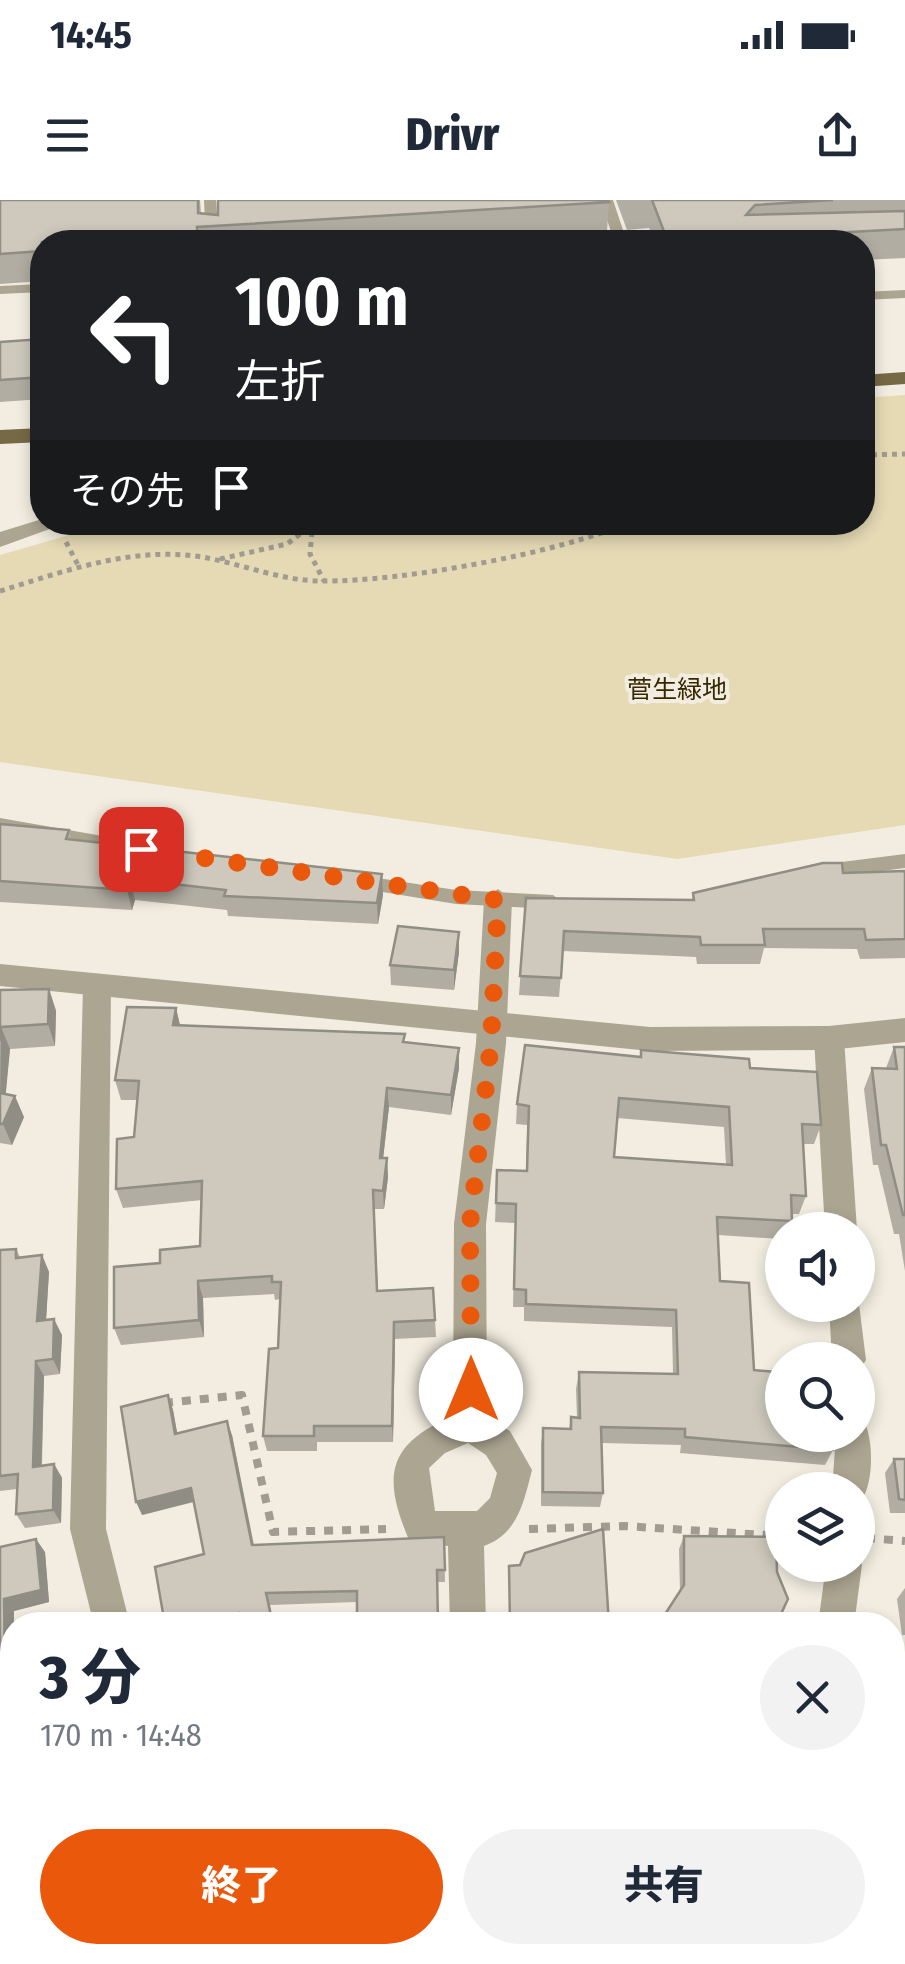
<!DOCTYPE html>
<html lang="ja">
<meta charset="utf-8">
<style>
:root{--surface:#fff;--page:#f2f2f3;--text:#1f2937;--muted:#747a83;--accent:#ea580c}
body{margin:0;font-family:"Fira Sans Condensed","Noto Sans JP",sans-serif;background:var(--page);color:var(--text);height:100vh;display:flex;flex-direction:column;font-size:38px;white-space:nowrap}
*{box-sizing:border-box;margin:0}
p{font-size:32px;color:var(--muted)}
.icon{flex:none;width:55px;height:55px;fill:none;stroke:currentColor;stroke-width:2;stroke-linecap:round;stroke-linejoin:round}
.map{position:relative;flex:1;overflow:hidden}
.drawer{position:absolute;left:0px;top:1412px;width:905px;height:352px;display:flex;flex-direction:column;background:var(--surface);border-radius:40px 40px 0 0;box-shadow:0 5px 15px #0003}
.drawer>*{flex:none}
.hud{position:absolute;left:30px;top:30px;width:845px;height:305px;border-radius:40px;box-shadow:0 5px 15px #0003;background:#202124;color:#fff;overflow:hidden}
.fabs{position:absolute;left:765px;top:1012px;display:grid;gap:20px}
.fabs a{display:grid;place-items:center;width:110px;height:110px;border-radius:50%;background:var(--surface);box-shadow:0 5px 15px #0003;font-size:50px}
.pin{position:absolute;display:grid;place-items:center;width:85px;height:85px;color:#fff;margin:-42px;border-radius:20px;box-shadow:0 5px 15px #0006}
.me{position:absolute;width:110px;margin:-55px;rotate:0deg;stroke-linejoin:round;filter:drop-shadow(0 0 8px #0008)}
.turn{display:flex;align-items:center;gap:35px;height:210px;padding:0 40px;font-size:45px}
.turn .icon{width:130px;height:130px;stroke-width:2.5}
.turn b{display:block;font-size:70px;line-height:85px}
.then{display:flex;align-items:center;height:95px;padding:0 40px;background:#0003;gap:20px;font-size:38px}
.round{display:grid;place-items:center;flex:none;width:105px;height:105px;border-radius:52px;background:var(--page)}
.summary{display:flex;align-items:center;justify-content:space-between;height:170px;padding:0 40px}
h1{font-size:60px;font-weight:800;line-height:75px}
.primary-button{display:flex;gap:20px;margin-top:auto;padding:20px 40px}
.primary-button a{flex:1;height:115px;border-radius:60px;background:var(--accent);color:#fff;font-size:40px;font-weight:800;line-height:115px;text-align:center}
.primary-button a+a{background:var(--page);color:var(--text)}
.status{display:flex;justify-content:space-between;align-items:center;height:70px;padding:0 50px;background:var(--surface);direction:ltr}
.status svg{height:28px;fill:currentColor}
header{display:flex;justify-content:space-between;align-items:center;height:130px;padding:0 40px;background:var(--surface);font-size:45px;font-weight:800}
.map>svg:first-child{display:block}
.green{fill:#e6dab5}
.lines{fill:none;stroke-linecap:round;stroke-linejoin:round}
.path-far1{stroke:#a09c92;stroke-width:5;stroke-dasharray:5 5;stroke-linecap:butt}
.path{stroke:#a09c92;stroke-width:8;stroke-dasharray:9 9;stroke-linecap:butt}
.service{fill:#aca591;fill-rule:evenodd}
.minor{fill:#aca591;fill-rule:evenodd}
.tertiary{fill:#aca591;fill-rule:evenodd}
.primary{fill:#766945;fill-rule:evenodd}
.wall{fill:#b1ada2;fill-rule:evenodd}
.shaded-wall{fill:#908d84}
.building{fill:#cec9bc;stroke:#908d84;stroke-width:2.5;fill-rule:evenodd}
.route{stroke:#ea580c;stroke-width:18;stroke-dasharray:0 32.4}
.labels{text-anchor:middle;stroke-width:8;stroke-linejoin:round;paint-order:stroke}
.park-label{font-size:25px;fill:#362a03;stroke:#f2ede0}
</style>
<div class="status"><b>14:45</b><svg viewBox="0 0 49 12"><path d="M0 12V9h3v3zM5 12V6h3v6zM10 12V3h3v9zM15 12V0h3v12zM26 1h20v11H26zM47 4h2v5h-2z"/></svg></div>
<header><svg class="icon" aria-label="menu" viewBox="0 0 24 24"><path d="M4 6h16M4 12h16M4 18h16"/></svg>Drivr<svg class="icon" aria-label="share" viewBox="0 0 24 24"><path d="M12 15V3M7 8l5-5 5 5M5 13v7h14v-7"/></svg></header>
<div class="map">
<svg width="905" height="1764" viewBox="0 0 905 1764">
<rect width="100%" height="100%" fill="#f2ede0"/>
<polygon class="green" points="905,195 905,625 677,659 0,562 0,355 114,322 862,322 863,198"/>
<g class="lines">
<g class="path-far1">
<polyline points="862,255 905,254"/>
<polyline points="312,332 310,354 324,381"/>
<polyline points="66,342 79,367"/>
<polyline points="220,359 287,344 316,322"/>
<path d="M 0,391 C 65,371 133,346 202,357 C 242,364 282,381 322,381 C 400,382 560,353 630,322"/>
</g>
<g class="path">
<polyline points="164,1203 242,1195 273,1332 386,1329"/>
<polyline points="529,1329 624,1326 782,1336"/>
<polyline points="866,1338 905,1341"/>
</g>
<g class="service">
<polygon points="204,0 216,0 219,42 206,42"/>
<polygon points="601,0 613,0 627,42 614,42"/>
<polygon points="42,84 42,92 0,94 0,86"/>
<polygon points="905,90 905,98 862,100 862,92"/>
<polygon points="0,618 131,641 140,648 131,655 0,632"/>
<polygon points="905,654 905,668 818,679 809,672 818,665"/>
<polygon points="358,675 456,690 553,695 562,702 553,709 456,704 352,687 349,682 352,677"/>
</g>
<g class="minor">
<polygon points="42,319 69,322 0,347 0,332"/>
<path d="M 498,689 L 512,700 L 506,843 L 486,1024 L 487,1217 L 510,1231 L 532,1270 C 524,1301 518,1334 484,1346 L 486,1425 L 450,1425 L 448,1346 L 409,1340 C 382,1276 387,1244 453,1216 L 454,1024 L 476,843 L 484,700 ZM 468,1243 L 486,1255 L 497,1273 L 490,1298 L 477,1311 L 435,1311 L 429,1268 L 445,1253 Z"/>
<polygon points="97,775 107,778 111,786 106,1329 130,1425 94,1425 70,1329 83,786 87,778"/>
<polygon points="829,826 839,830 844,838 857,1030 825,1030 814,838 819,830"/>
<polygon points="858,1096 866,1160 858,1172 858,1160 832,1160 829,1105 858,1105"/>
<path d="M 858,1220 L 865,1223 C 874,1243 874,1290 858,1304 L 858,1290 L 832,1290 L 836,1235 L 858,1235 Z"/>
<polygon points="858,1354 862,1365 854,1425 818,1425 826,1365 858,1365"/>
<polygon points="137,1752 194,1752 189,1764 132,1764"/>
<polygon points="432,1752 507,1752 502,1764 437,1764"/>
</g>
<polygon class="tertiary" points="0,764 650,827 829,826 905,818 905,842 829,850 650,851 0,786"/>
<g class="primary">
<polygon points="905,172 905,184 862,187 862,175"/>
<polygon points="42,228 42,242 0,244 0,230"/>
</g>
</g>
<g class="wall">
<polygon points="0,0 200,0 201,13 218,15 609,2 607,31 424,42 42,42 42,81 0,84"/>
<polygon points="616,0 905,0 905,58 862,60 862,42 654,42 649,28 627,30"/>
<polygon points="42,139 42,199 0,202 0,142"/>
<polygon points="0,624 69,630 72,640 383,695 378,724 228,716 227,710 135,700 132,710 0,702"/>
<polygon points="905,671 905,758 860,759 857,749 764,748 760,764 697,764 696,757 563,751 559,797 519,795 526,698 692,700 693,693 843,673"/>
<polygon points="459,732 459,752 454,790 391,785 390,765"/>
<polygon points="49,789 56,811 55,846 10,849 5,894 24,917 12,945 0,943 0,790"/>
<polygon points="176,808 180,826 405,843 459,848 459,868 451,915 389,907 383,958 387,958 388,977 384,1009 374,1009 378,1091 435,1120 436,1137 395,1139 393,1242 317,1242 317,1251 267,1251 263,1236 278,1148 280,1099 275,1100 274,1094 203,1098 204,1137 121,1145 114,1128 160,1063 200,1046 202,1000 123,1008 116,989 134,937 137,900 121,900 115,880"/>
<polygon points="894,847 905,847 905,1071 899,1034 894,1034 878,965 873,965 864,889 872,868 886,868"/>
<path d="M 641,850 L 750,868 L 821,925 L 814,944 L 803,944 L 806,996 L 799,1014 L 792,1014 L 792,1021 L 789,1030 L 782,1030 L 782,1039 L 718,1035 L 720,1081 L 754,1170 L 776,1182 L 833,1250 L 825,1265 L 680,1253 L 681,1245 L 602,1243 L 603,1293 L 600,1307 L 541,1306 L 541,1244 L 543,1228 L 569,1229 L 571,1217 L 577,1218 L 576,1189 L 579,1172 L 673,1174 L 672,1127 L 524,1121 L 524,1107 L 513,1107 L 515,1023 L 495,1022 L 497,970 L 526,971 L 527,925 L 516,924 L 517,904 L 640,857 ZM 617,918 L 724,927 L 726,965 L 614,957 Z"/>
<polygon points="16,1049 20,1057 42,1055 49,1072 46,1120 62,1135 60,1174 44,1176 42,1266 54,1264 62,1278 61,1323 25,1328 16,1314 17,1289 0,1291 0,1050"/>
<polygon points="168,1195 173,1210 177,1233 232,1235 254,1345 444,1337 445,1382 438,1382 357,1402 270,1405 274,1425 165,1425 204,1354 194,1302 142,1315"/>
<polygon points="894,1259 905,1259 905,1313 890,1313 885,1273"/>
<polygon points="684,1336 777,1372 781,1414 774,1425 658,1425 680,1393 679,1349"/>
<polygon points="0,1347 45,1352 49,1402 14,1411 12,1525 0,1528"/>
<polygon points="905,1388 905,1435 902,1435 897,1399"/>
</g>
<g class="shaded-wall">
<polygon points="382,674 383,695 378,724 377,703"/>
<polygon points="130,679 135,700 132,710 127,690"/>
<polygon points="459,732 459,752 454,790 454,770"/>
<polygon points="49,789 56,811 55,846 48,824"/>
<polygon points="176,808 181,829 173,825"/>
<polygon points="1,827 10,849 4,913 0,905"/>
<polygon points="459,848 459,868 451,915 451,895"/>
<polygon points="387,888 389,907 381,977 380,958"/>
<polygon points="15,896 24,917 12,945 3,924"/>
<polygon points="387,958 388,977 384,1009 383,991"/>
<polygon points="42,1055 49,1072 45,1137 37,1121"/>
<polygon points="198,1081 203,1098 204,1137 199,1120"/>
<polygon points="54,1119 62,1135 60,1174 53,1159"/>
<polygon points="394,1122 395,1139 393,1242 392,1226"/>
<polygon points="36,1161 44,1176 41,1281 33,1267"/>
<polygon points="168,1195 173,1210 180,1248 175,1234"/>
<polygon points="227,1221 232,1235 256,1358 252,1345"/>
<polygon points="54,1264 62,1278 61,1323 53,1310"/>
<polygon points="191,1288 196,1301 142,1315 136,1302"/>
<polygon points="36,1339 45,1352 49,1402 14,1411 12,1515 5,1472 4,1399"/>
<polygon points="239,1413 243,1424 193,1425"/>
<polygon points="781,1414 774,1425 733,1425"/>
<polygon points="5,1593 12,1599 12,1616 0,1690 0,1623"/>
</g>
<g class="building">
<polygon points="0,0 198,0 198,13 218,15 218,0 608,0 609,2 197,27 198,41 42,42 42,51 0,54"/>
<polygon points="652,0 833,0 755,5 746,15 905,11 905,29 668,42"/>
<polygon points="42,139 42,177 0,180 0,142"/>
<polygon points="0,624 69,630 66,639 382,674 377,703 224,696 226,690 130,679 127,690 0,681"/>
<polygon points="823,663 842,663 843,673 905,671 905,739 866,740 864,729 763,729 765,745 701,745 700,737 564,731 561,778 520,776 526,698 694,700 693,693"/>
<polygon points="398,726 459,732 454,770 390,765"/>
<polygon points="49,789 48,824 1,827 0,841 0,790"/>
<polygon points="127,807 176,808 173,825 405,834 403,842 459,848 451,895 387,888 380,958 387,958 383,991 373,990 377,1091 433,1088 435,1120 394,1122 392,1226 314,1226 314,1236 263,1236 269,1149 278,1148 281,1082 272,1082 272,1076 198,1081 199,1120 114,1128 114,1067 160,1063 160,1050 200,1046 202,981 116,989 117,939 134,937 139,881 115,880"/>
<path d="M 525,845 L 641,857 L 641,850 L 749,859 L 750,868 L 817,872 L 821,925 L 802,924 L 806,996 L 791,995 L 792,1021 L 717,1017 L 720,1081 L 749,1083 L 754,1170 L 776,1172 L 776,1182 L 782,1183 L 782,1235 L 832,1235 L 833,1250 L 685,1237 L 685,1229 L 601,1227 L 603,1293 L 543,1292 L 543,1228 L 571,1229 L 571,1217 L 580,1218 L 579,1172 L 678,1174 L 676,1110 L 526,1104 L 526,1090 L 514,1089 L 516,1004 L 496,1003 L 497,970 L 527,971 L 529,906 L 517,904 ZM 619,898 L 729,907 L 732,965 L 614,957 Z"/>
<polygon points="894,847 905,847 905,1015 903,1015 886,945 881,945 872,868 897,869"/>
<polygon points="0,893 15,896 3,924 0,924"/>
<polygon points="16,1049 16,1058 42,1055 37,1121 54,1119 53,1159 36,1161 33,1267 54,1264 53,1310 16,1314 18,1274 0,1276 0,1050"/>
<polygon points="168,1195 175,1234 227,1221 252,1345 444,1337 445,1370 437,1370 438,1425 357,1425 357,1391 266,1393 273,1425 241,1425 239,1413 193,1425 165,1425 155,1367 204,1354 191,1288 136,1302 121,1207"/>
<polygon points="894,1259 905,1259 905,1300 899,1299"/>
<polygon points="603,1329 609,1425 510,1425 509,1366 520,1365 525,1353"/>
<polygon points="684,1336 776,1337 777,1372 788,1399 781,1414 733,1425 658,1425 684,1385"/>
<polygon points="36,1339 41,1390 4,1399 5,1472 11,1471 11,1514 0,1516 0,1347"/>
<polygon points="905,1507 905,1671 894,1688 892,1687 892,1521"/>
<polygon points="0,1593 5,1593 0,1623"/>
<polygon points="248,1752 292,1752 292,1757 336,1764 246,1764"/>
<polygon points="673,1752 826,1752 813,1764 652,1764"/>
</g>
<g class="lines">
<polyline class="route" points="141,649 498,700 491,843 470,1024 471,1190"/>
</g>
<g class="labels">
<g class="park-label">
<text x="677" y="498">菅生緑地</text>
</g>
</g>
</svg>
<div class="fabs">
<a><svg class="icon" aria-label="sound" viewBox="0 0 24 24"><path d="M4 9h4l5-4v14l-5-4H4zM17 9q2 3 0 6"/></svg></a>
<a><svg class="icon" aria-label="search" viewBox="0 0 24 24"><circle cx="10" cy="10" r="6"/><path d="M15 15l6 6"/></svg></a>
<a><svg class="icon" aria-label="layers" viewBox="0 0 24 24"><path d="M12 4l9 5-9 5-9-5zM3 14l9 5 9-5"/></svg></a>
</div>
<div class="pin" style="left:141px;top:649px;background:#d93025"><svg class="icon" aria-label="arrive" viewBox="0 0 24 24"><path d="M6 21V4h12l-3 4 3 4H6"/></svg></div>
<svg class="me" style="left:471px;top:1190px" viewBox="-20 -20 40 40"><circle r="19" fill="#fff"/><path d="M0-13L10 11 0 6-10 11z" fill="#ea580c"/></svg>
<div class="hud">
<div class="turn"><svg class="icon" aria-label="left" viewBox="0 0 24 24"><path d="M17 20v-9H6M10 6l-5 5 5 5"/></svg><div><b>100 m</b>左折</div></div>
<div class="then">その先<svg class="icon" aria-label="arrive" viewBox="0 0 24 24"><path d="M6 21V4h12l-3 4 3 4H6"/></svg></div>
</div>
<section class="drawer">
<div class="summary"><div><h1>3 分</h1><p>170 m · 14:48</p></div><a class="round"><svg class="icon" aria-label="close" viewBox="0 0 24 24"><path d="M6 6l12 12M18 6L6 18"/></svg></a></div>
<div class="primary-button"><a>終了</a><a>共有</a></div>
</section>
</div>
